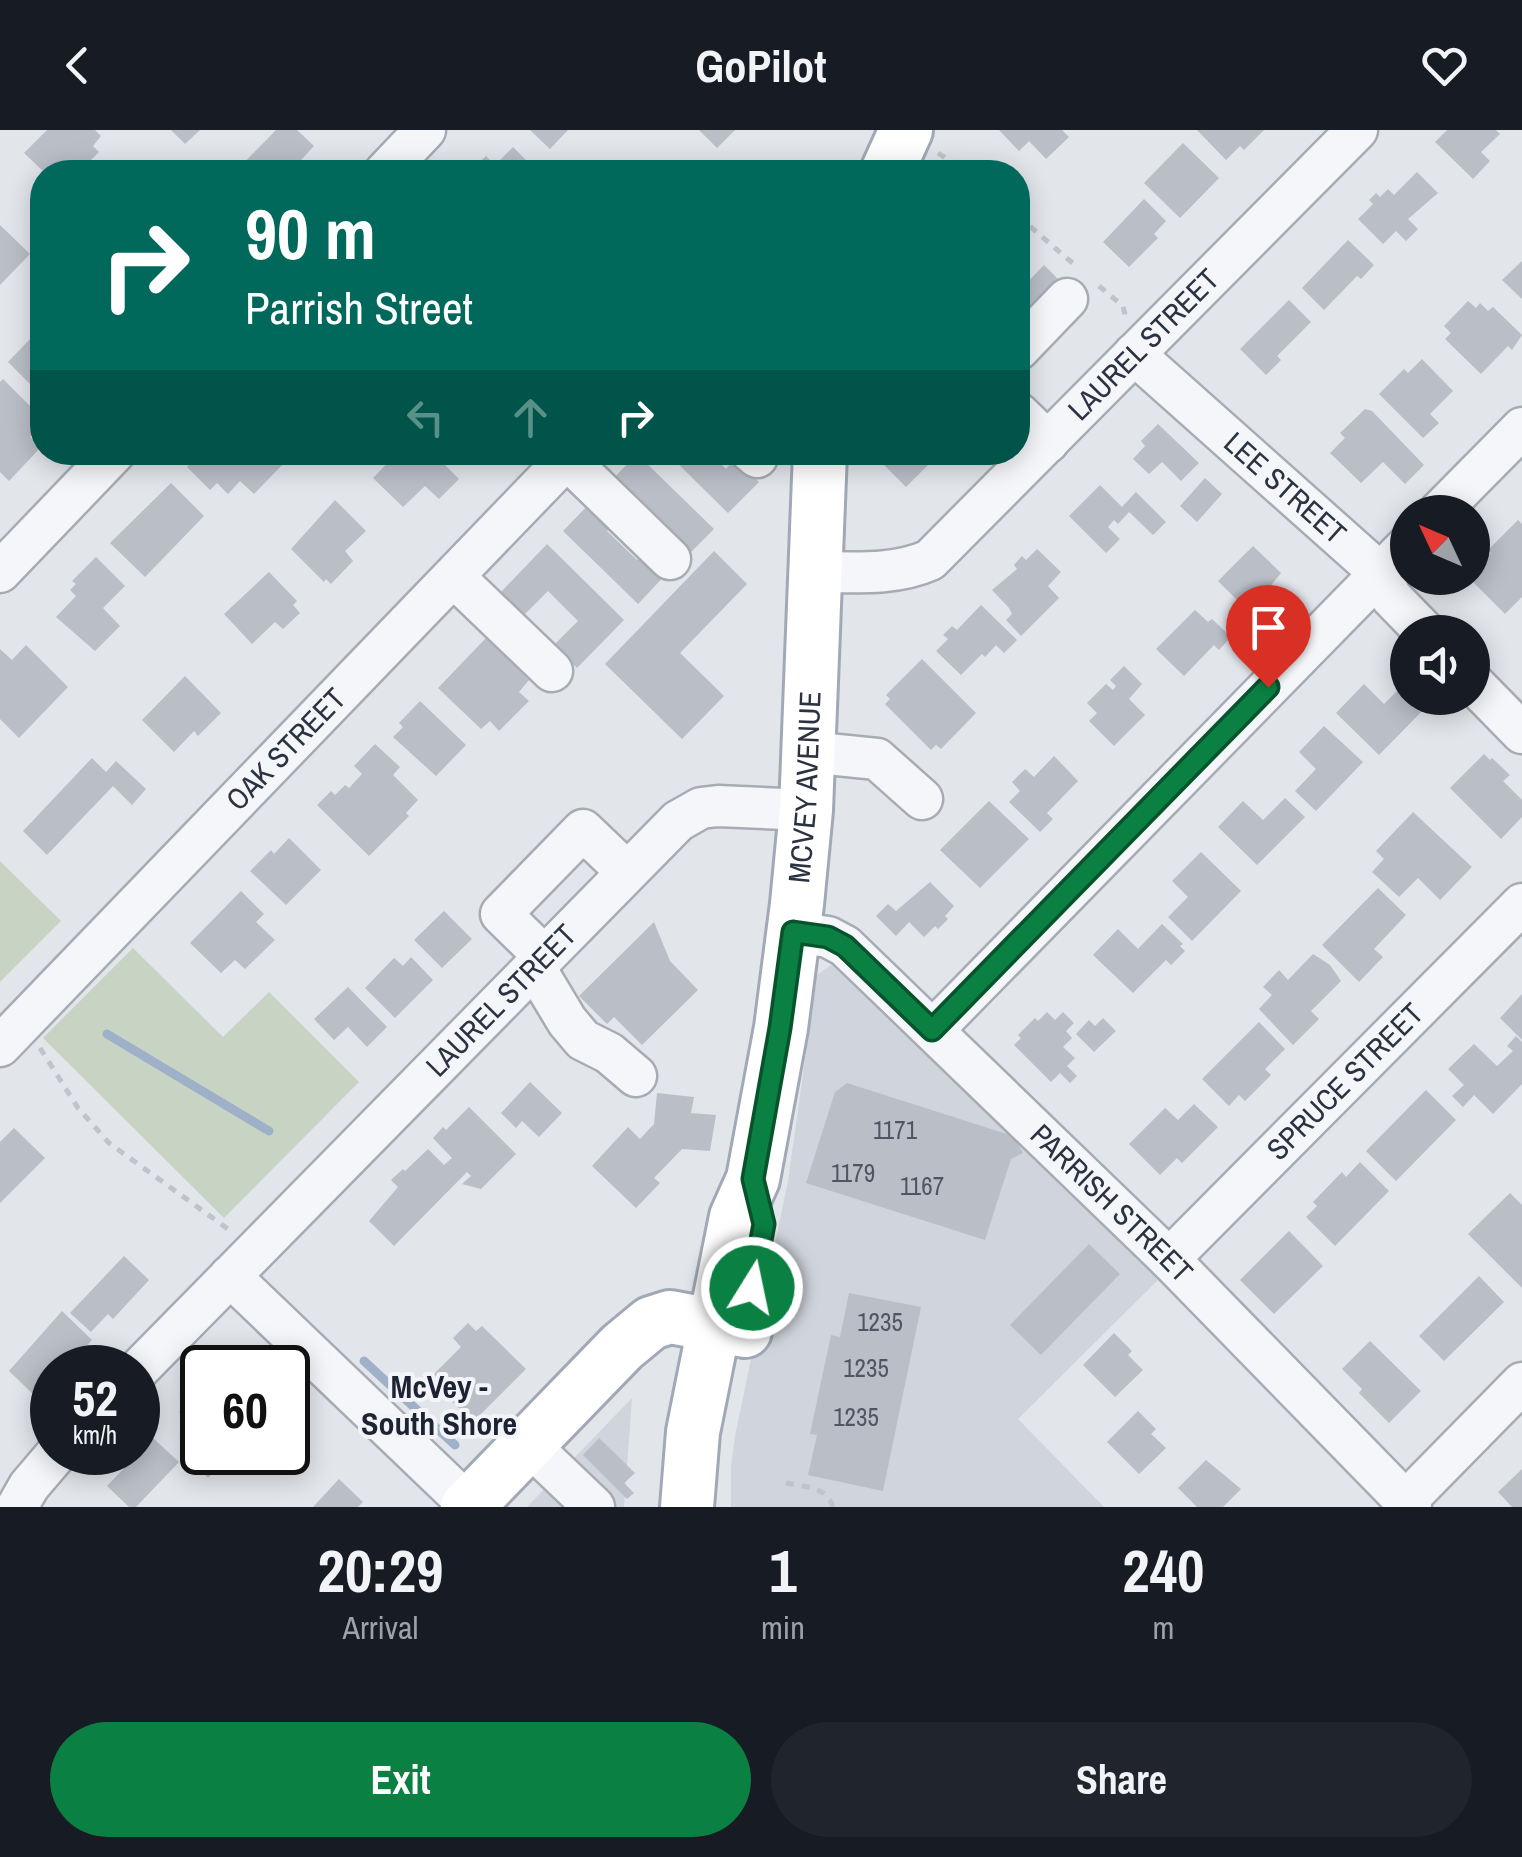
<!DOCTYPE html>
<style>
:root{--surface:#171b24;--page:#20242c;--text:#f1f3f6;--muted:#9ea1a6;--accent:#0b8043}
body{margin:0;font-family:"Archivo Narrow",sans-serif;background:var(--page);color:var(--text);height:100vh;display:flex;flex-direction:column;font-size:38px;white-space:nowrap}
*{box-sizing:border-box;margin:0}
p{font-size:32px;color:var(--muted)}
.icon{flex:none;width:55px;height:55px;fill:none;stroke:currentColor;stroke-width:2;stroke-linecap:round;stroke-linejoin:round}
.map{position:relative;height:1377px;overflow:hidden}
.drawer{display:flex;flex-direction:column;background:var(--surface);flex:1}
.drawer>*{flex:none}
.guide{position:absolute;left:30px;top:30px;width:1000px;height:305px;border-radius:40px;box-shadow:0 5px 25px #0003;background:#00695c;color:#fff;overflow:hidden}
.needle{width:65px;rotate:314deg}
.buttons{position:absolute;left:1390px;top:365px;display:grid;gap:20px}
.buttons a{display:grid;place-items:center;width:100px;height:100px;border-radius:50%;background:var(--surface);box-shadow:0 5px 25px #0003;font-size:50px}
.speed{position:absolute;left:30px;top:1215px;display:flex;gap:20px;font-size:50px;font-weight:700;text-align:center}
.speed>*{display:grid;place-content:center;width:130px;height:130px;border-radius:50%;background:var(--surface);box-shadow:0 5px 25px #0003;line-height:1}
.speed small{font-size:25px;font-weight:400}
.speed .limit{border:5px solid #111;border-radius:15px;background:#fff;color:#111}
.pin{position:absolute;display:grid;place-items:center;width:85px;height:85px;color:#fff;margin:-102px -42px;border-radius:50% 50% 50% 0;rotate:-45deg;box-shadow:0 0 10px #0007}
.pin .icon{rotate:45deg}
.me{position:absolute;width:110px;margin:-55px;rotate:10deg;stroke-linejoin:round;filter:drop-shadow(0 0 8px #0008)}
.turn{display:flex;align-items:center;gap:35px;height:210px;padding:0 50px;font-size:45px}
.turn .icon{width:130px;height:130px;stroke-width:2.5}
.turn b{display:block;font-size:70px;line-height:85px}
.lanes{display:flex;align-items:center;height:95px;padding:0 50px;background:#0003;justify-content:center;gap:50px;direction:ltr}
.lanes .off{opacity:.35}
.eta{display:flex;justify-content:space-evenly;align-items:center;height:170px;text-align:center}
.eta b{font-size:60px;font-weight:700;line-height:70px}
.cta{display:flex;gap:20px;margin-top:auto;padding:20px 50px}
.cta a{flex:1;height:115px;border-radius:60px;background:var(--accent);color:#fff;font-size:40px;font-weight:700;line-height:115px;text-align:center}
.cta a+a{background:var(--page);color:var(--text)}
header{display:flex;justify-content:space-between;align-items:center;height:130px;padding:0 50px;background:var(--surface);font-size:45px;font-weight:700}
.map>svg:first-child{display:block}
.built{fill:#d0d4dc}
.green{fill:#c7d4c4}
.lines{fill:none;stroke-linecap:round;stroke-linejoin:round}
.stream{stroke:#9eb1c9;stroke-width:9}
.building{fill:#babec7}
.minor-casing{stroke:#a7acb4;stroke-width:45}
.major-casing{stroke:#a2a9b6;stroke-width:58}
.path{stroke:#c0c3c9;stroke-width:5;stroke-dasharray:8 8;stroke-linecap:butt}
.minor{stroke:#f5f6f9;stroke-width:40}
.major{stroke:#fff;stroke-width:52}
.route-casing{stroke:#07532c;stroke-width:25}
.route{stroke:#0b8043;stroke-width:18}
.labels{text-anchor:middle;stroke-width:8;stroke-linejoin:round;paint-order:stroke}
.number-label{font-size:25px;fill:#4f5563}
.street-label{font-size:30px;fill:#2b3242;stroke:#f2f4f8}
.neighbourhood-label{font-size:32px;font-weight:bold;fill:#1d2333;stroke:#f2f4f8}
</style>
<header><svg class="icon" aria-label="back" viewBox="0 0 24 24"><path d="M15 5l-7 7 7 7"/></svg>GoPilot<svg class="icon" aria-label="heart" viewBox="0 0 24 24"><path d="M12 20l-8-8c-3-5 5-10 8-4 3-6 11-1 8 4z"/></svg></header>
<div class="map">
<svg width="1522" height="1377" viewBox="0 0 1522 1377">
<rect width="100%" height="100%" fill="#e2e5ea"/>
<g class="built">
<polygon points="835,832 1162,1146 1018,1289 1104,1377 731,1377 731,1336 735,1306 788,1051 817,845"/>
<polygon points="632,1268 624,1377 527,1377"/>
</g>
<g class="green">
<polygon points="0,731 61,791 0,852"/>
<polygon points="133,818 223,907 269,862 359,952 224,1088 43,908"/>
</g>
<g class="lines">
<g class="stream">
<polyline points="107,904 269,1001"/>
<polyline points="364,1231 455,1315"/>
</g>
</g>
<g class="building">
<polygon points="47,0 95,0 101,6 93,16 99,22 79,42 44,42 24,23"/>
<polygon points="171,0 200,0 185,14"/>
<polygon points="276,0 297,0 314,16 290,42 235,42"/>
<polygon points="530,0 568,0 550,19"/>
<polygon points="699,0 735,0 717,18"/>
<polygon points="999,0 1062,0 1069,7 1046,29 1029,11 1019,21"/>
<polygon points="1197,0 1264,0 1244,20 1240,16 1226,30"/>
<polygon points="1447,0 1496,0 1500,4 1481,22 1490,31 1473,49 1435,12"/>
<polygon points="1183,13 1219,48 1180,88 1144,53"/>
<polygon points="513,17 538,42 469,42 486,26 495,35"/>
<polygon points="1417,42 1438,63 1408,89 1418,99 1406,111 1396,101 1383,114 1358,89 1373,74 1369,70 1376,63 1380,67 1388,59 1394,65"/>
<polygon points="1144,69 1166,91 1154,104 1158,108 1129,137 1103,112"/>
<polygon points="0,95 30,124 0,155"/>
<polygon points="1348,110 1374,135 1361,149 1357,146 1324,180 1302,158"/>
<polygon points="1522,131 1522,169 1502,150"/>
<polygon points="1044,135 1061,152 1026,187 1018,179 1018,162"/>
<polygon points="1289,170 1311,192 1277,226 1281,230 1266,245 1240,219"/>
<polygon points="1468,171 1476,178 1480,173 1488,181 1493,177 1522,205 1512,220 1508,216 1481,244 1445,209 1451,203 1444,196"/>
<polygon points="32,207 42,217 42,266 8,232"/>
<polygon points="1422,229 1453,261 1430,284 1439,293 1423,308 1379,264 1404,239 1408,243"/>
<polygon points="3,249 42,288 42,295 30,307 41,317 9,351 0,342 0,252"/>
<polygon points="1365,279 1372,281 1424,335 1405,354 1383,332 1361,353 1330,323 1345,308 1340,303"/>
<polygon points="1158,294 1199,333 1181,351 1162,332 1149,344 1133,329 1145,316 1141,311"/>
<polygon points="201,322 273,322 284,333 254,364 240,351 228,364 217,353 210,360 187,337"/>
<polygon points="398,322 432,322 459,349 439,369 425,356 403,377 373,348"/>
<polygon points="666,322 709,322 726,339 735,329 759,352 728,383"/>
<polygon points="871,322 941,322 906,357"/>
<polygon points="637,324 714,399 683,430 660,407 669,397 640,369 631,379 607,355"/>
<polygon points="1205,348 1222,364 1197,392 1180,376"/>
<polygon points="171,353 204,386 145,447 110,413"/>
<polygon points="1100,355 1122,377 1136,362 1166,392 1153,405 1129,382 1118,394 1114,390 1108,397 1120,409 1106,423 1069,386"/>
<polygon points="335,370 366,401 345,421 353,431 331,454 326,449 324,452 291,419"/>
<polygon points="593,370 616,392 607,401 637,430 646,421 668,442 638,474 563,401"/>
<polygon points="1518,390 1522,394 1522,467 1505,484 1469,448 1472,448 1472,441 1491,423 1488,420"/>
<polygon points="547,414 624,490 577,538 554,515 578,491 548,461 524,485 501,462"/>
<polygon points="1253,416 1281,443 1249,482 1218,451"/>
<polygon points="1037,419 1061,442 1048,456 1059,468 1021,506 1006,490 1012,484 1009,478 992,460 1017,439 1014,435 1022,426 1026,430"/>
<polygon points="714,421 747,454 680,523 724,566 682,609 605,534"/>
<polygon points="96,427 125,456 103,478 120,496 95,521 56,487 76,466 70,460 76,454 72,451"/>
<polygon points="269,442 297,471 293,475 300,483 283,499 275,492 252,514 224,484"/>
<polygon points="981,475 1017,510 1004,523 996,515 985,527 982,524 961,545 936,521 948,509 943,505 952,496 957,500"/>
<polygon points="1195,480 1208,492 1212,489 1231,507 1219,520 1214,515 1184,546 1156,519"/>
<polygon points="486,508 529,550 519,562 529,571 499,601 490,591 481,599 438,558"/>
<polygon points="26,515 68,557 19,608 0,589 0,519 12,530"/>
<polygon points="922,529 976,583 941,619 936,615 931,620 885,574 890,569 886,565"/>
<polygon points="1124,536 1142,554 1129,569 1145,585 1114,616 1089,591 1097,583 1087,573 1106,554 1113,560 1116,556 1110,550"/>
<polygon points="185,546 221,583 198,606 194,601 174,622 142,590"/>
<polygon points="1408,550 1408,568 1426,568 1431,572 1379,625 1336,583 1364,554 1384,574"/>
<polygon points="420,571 466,615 436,646 393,607 403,597 399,593"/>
<polygon points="1324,596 1363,632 1316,681 1295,661 1316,639 1299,622"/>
<polygon points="375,614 400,637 393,645 418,670 406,683 409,686 369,726 317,675 331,661 335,665 345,655 349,658 362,644 354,636"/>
<polygon points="1484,624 1490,630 1492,628 1510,645 1503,651 1522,670 1522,687 1501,709 1450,658"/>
<polygon points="1054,626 1078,651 1047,683 1053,689 1040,702 1009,672 1020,661 1012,652 1025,639 1034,647"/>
<polygon points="92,628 106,642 116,631 146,659 132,675 113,656 47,725 23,701"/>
<polygon points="1285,668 1305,687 1257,735 1218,697 1243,671 1263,690"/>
<polygon points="989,671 1029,709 980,758 940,720"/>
<polygon points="1413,682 1472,737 1440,770 1418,748 1399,767 1372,742 1384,729 1376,721"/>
<polygon points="289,708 321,740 286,775 250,741 271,720 274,724"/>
<polygon points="1201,722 1241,761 1192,811 1168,787 1188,767 1172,751"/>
<polygon points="930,752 954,776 945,786 948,789 938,799 935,796 924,807 909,792 896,806 876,786 888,774 896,781"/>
<polygon points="1378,758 1406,785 1374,819 1383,827 1359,852 1322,815"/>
<polygon points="241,761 264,784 256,792 275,810 245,839 235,830 221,843 190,813"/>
<polygon points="444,781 472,809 442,838 414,810"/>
<polygon points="654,792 670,831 698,860 642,915 614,887 607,894 579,866"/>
<polygon points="1162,794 1183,814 1180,816 1185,821 1171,835 1166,830 1133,863 1093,825 1118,799 1138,819"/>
<polygon points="1313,824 1330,835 1341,851 1311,881 1319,889 1293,915 1259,879 1272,865 1263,857 1279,840 1288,850"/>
<polygon points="411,827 433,850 395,888 365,858 394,828 403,836"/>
<polygon points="348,857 387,897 367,917 348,897 334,910 314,889"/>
<polygon points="1522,864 1522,910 1500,888"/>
<polygon points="1047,882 1055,890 1063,882 1074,893 1066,901 1072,908 1063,917 1075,928 1067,936 1077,946 1070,953 1060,943 1051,952 1014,915 1021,908 1018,905 1035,888 1038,891"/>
<polygon points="1103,888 1116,901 1094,922 1076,904 1089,890 1095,896"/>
<polygon points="1259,892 1285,919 1265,939 1271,945 1245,971 1239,965 1229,976 1202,949"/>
<polygon points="1516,906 1522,912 1522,954 1493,984 1474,965 1463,977 1452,966 1464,955 1448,939 1474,914 1497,936 1513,921 1507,916"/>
<polygon points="530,952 562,983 539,1007 522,991 516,998 501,983"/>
<polygon points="847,953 1013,1006 1023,1023 1011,1029 985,1110 806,1053 835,962"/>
<polygon points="1426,960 1456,990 1396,1051 1366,1021"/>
<polygon points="657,963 694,967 691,983 716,985 710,1021 682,1019 654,1048 660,1053 636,1078 592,1036 628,997 640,1009 654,994"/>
<polygon points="1194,974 1218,997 1182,1033 1177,1028 1160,1045 1129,1014 1165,978 1178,990"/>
<polygon points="469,977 516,1024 481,1059 462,1054 471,1046 467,1042 394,1116 369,1091 398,1057 391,1050 403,1039 405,1041 428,1019 444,1035 452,1028 433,1008 443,997 446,1000"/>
<polygon points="14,998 45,1028 0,1073 0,1012"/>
<polygon points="1360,1032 1389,1061 1335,1116 1306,1087 1317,1076 1313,1072 1342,1042 1346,1047"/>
<polygon points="1510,1063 1522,1075 1522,1158 1468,1104"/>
<polygon points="1289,1101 1323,1136 1274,1184 1240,1150"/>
<polygon points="1089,1114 1120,1144 1041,1225 1010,1195"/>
<polygon points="124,1126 149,1150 113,1189 108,1184 91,1202 70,1183"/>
<polygon points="1479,1146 1504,1172 1444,1231 1419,1206"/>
<polygon points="849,1163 921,1177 883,1361 808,1345 817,1305 810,1304 831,1205 840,1207"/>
<polygon points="62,1181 92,1210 66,1238 52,1238 52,1255 48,1250 34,1265 9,1241"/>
<polygon points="468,1193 476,1201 482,1196 526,1239 473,1292 429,1249 461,1217 453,1208"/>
<polygon points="1114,1203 1132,1221 1128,1225 1143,1240 1115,1267 1083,1235"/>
<polygon points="1370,1211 1421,1261 1389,1293 1359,1263 1362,1259 1342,1239"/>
<polygon points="202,1257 202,1314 200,1316 190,1307 197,1299 179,1282"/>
<polygon points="288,1274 309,1295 288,1317"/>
<polygon points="1138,1281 1156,1299 1151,1304 1166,1318 1139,1344 1107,1312"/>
<polygon points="153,1308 179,1332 136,1377 129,1377 107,1356"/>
<polygon points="599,1308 635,1343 624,1353 634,1363 627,1369 583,1325"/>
<polygon points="195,1320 216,1340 208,1348 188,1328"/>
<polygon points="1206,1330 1241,1359 1223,1377 1197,1377 1178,1358"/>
<polygon points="1522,1339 1522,1377 1512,1377 1498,1362"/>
<polygon points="339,1349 363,1372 358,1377 313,1377"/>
</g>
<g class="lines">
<g class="minor-casing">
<g id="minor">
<polyline points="385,42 425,0"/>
<polyline points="1018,220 1067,169"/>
<path id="s1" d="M 1134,224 L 1380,443 L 1391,467 L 1425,502"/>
<polyline points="1018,283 1048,312"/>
<polyline points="751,322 757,327"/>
<polyline points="567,329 670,429"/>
<polyline points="1439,382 1522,298"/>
<polyline points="0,442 115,322"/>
<path id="s2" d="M 815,442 C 853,442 894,446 930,430 L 1357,0"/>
<polyline points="454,447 552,541"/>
<polyline points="1472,552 1522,603"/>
<polyline points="808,622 877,629 922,669"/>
<path id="s3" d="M 793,802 L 828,807 L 845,816 L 1169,1129 L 1411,1377"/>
<polyline points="544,826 501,784 583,700 627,742"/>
<polyline points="534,836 567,891 583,910 609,923 636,946"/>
<polyline points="933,900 1408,415"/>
<path id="s4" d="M 0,916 L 573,322"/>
<path id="s5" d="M 1169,1129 L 1522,774"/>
<polyline points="230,1146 469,1375"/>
<path id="s6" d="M 138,1240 L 678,691 L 701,678 L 718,676 L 806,680"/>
<polyline points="528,1314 594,1377"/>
<polyline points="1406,1371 1522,1253"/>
<polyline points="17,1377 29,1356 58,1322"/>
</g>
</g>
<g class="major-casing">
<g id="major">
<polyline points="887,42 906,0"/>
<polyline points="467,1377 622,1217 651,1193 670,1187 745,1201"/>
<path id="s7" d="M 687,1377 L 693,1302 L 736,1087 L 753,1049 L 781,898 L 797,774 L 806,680 L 820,322"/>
</g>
</g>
<g class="path">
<polyline points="938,23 968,42"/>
<polyline points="1018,86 1076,136"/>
<polyline points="1099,156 1123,176 1126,189"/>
<polyline points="40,918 78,978 109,1013 232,1102"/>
<path d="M 786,1353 C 805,1357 826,1356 833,1377"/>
</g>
<use href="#minor" class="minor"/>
<use href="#major" class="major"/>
</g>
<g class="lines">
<g class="route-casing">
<polyline id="route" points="752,1158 764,1094 753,1049 780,898 793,802 828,807 845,816 932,900 1268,557"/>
</g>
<use href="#route" class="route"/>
</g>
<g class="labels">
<g class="number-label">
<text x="895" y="1009">1171</text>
<text x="853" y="1052">1179</text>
<text x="922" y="1065">1167</text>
<text x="880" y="1201">1235</text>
<text x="866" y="1247">1235</text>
<text x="856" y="1296">1235</text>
</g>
<g class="street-label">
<text dy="10" stroke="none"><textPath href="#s2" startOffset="420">LAUREL STREET</textPath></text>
<text dy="10" stroke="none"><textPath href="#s1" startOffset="202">LEE STREET</textPath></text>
<text dy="10" stroke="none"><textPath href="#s4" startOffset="412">OAK STREET</textPath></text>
<text dy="10" stroke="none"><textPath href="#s7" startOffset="732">MCVEY AVENUE</textPath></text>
<text dy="10" stroke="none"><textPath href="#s6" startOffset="518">LAUREL STREET</textPath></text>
<text dy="10" stroke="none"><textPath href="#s5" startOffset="250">SPRUCE STREET</textPath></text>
<text dy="10" stroke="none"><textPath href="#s3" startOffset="425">PARRISH STREET</textPath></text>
</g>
<g class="neighbourhood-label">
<text x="439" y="1268">McVey -<tspan x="439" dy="37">South Shore</tspan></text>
</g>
</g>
</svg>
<div class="buttons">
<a><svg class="needle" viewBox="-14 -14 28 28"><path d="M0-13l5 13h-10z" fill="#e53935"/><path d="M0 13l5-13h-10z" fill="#9ea1a6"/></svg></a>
<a><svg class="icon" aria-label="sound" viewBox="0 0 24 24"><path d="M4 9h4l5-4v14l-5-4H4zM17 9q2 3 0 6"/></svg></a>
</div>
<div class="speed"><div>52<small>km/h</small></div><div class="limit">60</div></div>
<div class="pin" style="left:1268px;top:557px;background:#d93025"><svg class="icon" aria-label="arrive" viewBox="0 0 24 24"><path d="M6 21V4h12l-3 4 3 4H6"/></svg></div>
<svg class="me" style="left:752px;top:1158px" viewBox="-20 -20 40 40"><circle r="17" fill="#0b8043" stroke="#fff" stroke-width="3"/><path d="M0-11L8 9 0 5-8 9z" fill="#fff"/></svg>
<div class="guide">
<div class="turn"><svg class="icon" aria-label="right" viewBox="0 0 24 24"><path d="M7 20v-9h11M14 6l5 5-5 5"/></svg><div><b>90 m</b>Parrish Street</div></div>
<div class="lanes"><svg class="icon off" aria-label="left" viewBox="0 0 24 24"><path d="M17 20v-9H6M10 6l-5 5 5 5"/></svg><svg class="icon off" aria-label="ahead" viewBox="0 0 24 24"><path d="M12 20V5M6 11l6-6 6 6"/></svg><svg class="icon" aria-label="right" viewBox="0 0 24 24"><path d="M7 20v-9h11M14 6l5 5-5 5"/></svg></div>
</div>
</div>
<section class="drawer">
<div class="eta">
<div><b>20:29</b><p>Arrival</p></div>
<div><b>1</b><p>min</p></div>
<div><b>240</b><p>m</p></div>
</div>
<div class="cta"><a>Exit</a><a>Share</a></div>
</section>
